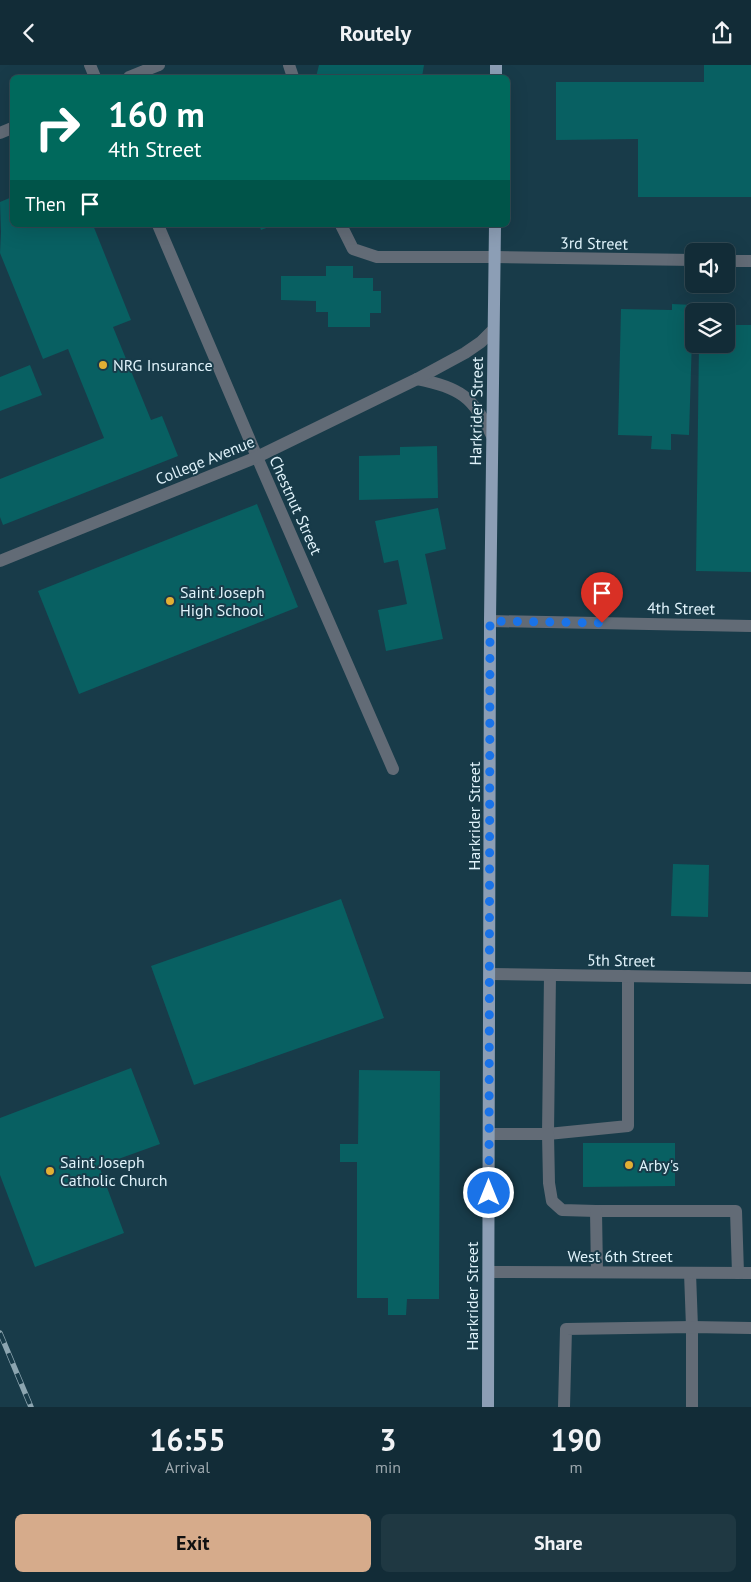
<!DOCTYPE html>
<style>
:root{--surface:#122c37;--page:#1f3842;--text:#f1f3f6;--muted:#9ca7ad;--line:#314852;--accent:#d6ab8b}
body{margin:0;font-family:"PT Sans",sans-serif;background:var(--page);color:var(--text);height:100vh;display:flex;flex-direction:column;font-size:19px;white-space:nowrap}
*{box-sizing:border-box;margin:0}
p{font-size:16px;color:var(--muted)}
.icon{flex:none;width:28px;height:28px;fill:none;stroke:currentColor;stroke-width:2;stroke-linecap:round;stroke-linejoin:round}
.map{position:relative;height:1342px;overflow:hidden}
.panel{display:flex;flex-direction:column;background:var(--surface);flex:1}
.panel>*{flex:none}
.hud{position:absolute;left:10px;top:10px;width:500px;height:152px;border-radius:8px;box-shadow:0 5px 20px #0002,0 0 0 1px var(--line);background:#00695c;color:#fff;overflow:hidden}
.buttons{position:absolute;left:685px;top:178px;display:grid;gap:10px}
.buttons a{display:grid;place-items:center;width:50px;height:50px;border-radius:8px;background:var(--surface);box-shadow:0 5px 20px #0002,0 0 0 1px var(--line);font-size:25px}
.pin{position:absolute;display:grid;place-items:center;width:42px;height:42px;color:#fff;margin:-51px -21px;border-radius:50% 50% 50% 0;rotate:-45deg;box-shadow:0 0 5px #0007}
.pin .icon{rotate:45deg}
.me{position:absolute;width:55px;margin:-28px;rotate:0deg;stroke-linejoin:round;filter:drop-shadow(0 0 4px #0008)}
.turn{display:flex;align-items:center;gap:18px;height:105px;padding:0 15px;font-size:22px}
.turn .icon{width:65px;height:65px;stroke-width:2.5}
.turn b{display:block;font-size:35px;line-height:42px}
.then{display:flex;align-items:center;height:48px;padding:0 15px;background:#0003;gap:10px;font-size:19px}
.eta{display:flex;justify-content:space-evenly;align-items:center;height:85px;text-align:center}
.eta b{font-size:30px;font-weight:700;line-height:35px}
.button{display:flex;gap:10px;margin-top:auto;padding:10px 15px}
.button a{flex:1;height:58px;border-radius:8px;background:var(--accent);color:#111;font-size:20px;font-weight:700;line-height:58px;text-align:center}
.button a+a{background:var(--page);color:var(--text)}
header{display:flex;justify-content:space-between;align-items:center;height:65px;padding:0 15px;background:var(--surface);font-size:22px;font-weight:700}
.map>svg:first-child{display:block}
.building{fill:#086062}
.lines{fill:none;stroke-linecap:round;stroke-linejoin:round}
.service{stroke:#626b76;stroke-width:12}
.minor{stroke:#626b76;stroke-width:12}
.tertiary{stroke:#626b76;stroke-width:12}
.primary{stroke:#8c9eb5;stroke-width:12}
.rail-casing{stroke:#8ca5b0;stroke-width:5.5}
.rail{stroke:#183b49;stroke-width:4;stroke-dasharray:11;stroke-linecap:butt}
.route{stroke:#1a73e8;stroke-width:9;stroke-dasharray:0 16.2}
.poi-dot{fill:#e2af34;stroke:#183b49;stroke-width:2}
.labels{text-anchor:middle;stroke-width:4;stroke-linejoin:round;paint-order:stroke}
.street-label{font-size:16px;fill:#dff2fa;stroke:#183b49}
.poi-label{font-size:16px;fill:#dff2fa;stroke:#183b49;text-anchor:start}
</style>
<header><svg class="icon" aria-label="back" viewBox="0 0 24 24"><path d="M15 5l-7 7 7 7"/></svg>Routely<svg class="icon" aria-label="share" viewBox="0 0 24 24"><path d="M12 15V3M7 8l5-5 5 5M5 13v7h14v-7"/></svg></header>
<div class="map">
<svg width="751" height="1342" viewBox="0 0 751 1342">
<rect width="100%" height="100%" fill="#183b49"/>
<g class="building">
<polygon points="319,0 424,0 422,12 316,12"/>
<polygon points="704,0 751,0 751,132 638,132 638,74 556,75 556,17 704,17"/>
<polygon points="12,132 12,160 93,160 131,255 113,262 151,355 162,351 178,391 3,460 0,452 0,414 104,373 68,284 43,294 0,188 1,167 0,137"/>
<polygon points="259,160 274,160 261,165"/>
<polygon points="326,201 353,201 353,213 373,213 373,226 381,226 381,248 370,248 370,262 328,262 328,247 316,247 316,236 281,235 281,211 326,211"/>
<polygon points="672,239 693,240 689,370 671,369 671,385 651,384 652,371 618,370 621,244 672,245"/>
<polygon points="726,260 751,260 751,507 696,506 699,279 726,279"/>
<polygon points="30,300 42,330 0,346 0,312"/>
<polygon points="437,381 438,433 359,435 359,391 400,390 400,382"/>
<polygon points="257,439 298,542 79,629 38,526"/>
<polygon points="438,443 446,484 425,489 443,574 386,586 378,545 407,539 398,495 384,498 375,456"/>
<polygon points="673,799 709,800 708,852 671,851"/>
<polygon points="341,834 384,953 194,1020 151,901"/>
<polygon points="131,1003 160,1079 99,1101 124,1168 35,1202 0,1110 0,1053"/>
<polygon points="359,1005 440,1006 439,1234 407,1234 406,1250 388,1250 388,1233 357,1233 357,1097 340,1097 340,1079 358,1079"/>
<polygon points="583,1078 675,1078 675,1121 583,1122"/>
</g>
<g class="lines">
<g class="service">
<polyline points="289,0 293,12"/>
<polyline points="341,160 353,184 377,192 494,192"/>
<polyline points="550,910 548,1069 628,1061 628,911"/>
<polyline points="489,1069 548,1069 549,1118 552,1136 562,1145 596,1146 736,1146 738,1208"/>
<polyline points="596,1146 597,1207"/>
<polyline points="690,1208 692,1262 692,1342"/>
<polyline points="564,1342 566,1264 692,1262 751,1263"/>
</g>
<g class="minor">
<polyline points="90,0 95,12"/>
<polyline points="129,12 159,0"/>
<polyline points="0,68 12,63"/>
<polyline points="158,160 257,392 393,704"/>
<polyline points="494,192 694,195"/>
<polyline points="726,196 751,196"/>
<polyline points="490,556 751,561"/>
<polyline points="490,909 751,913"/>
</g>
<g class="tertiary">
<path d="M 417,314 C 459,322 474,332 492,371"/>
<polyline points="0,496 257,392 417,314 465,288 481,277 493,265"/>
<polyline points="489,1207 751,1208"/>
</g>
<g class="primary">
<polyline points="496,12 496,0"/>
<polyline points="488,1342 490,556 495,160"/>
</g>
<g class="rail-casing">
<polyline id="rail" points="0,1268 31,1342"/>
</g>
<use href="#rail" class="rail"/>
</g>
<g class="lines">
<polyline class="route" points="489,1128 490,556 602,558"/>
</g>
<g class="poi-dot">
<circle cx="103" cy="300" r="5"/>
<circle cx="170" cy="536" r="5"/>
<circle cx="629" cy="1100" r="5"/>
<circle cx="50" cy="1106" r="5"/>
</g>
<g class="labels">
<g class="street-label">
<text transform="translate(594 178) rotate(1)" y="6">3rd Street</text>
<text transform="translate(476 346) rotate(-89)" y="6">Harkrider Street</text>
<text transform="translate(205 395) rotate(-22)" y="6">College Avenue</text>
<text transform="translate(296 440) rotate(66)" y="6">Chestnut Street</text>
<text transform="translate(681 543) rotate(1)" y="6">4th Street</text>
<text transform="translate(474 751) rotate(-90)" y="6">Harkrider Street</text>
<text transform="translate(621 895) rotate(1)" y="6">5th Street</text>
<text x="620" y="1197">West 6th Street</text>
<text transform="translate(472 1231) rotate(-90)" y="6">Harkrider Street</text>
</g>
<g class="poi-label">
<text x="113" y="306">NRG Insurance</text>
<text x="180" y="533">Saint Joseph<tspan x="180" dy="18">High School</tspan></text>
<text x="60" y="1103">Saint Joseph<tspan x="60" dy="18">Catholic Church</tspan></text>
<text x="639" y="1106">Arby's</text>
</g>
</g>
</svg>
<div class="buttons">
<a><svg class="icon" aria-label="sound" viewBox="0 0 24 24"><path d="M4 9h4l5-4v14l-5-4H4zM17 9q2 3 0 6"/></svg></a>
<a><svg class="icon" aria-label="layers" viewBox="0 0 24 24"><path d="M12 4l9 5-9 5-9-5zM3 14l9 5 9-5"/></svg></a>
</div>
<div class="pin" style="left:602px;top:558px;background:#d93025"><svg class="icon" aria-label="arrive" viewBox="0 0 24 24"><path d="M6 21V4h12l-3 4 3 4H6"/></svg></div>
<svg class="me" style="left:489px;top:1128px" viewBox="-20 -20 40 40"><circle r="17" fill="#1a73e8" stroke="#fff" stroke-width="3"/><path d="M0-11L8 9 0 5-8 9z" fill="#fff"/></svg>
<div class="hud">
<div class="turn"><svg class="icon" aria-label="right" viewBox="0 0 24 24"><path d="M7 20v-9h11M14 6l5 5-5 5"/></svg><div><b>160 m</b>4th Street</div></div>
<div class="then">Then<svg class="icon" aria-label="arrive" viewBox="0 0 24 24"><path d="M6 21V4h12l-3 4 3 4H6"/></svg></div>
</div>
</div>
<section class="panel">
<div class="eta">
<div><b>16:55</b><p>Arrival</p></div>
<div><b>3</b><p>min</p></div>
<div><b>190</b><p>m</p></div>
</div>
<div class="button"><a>Exit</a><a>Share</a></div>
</section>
